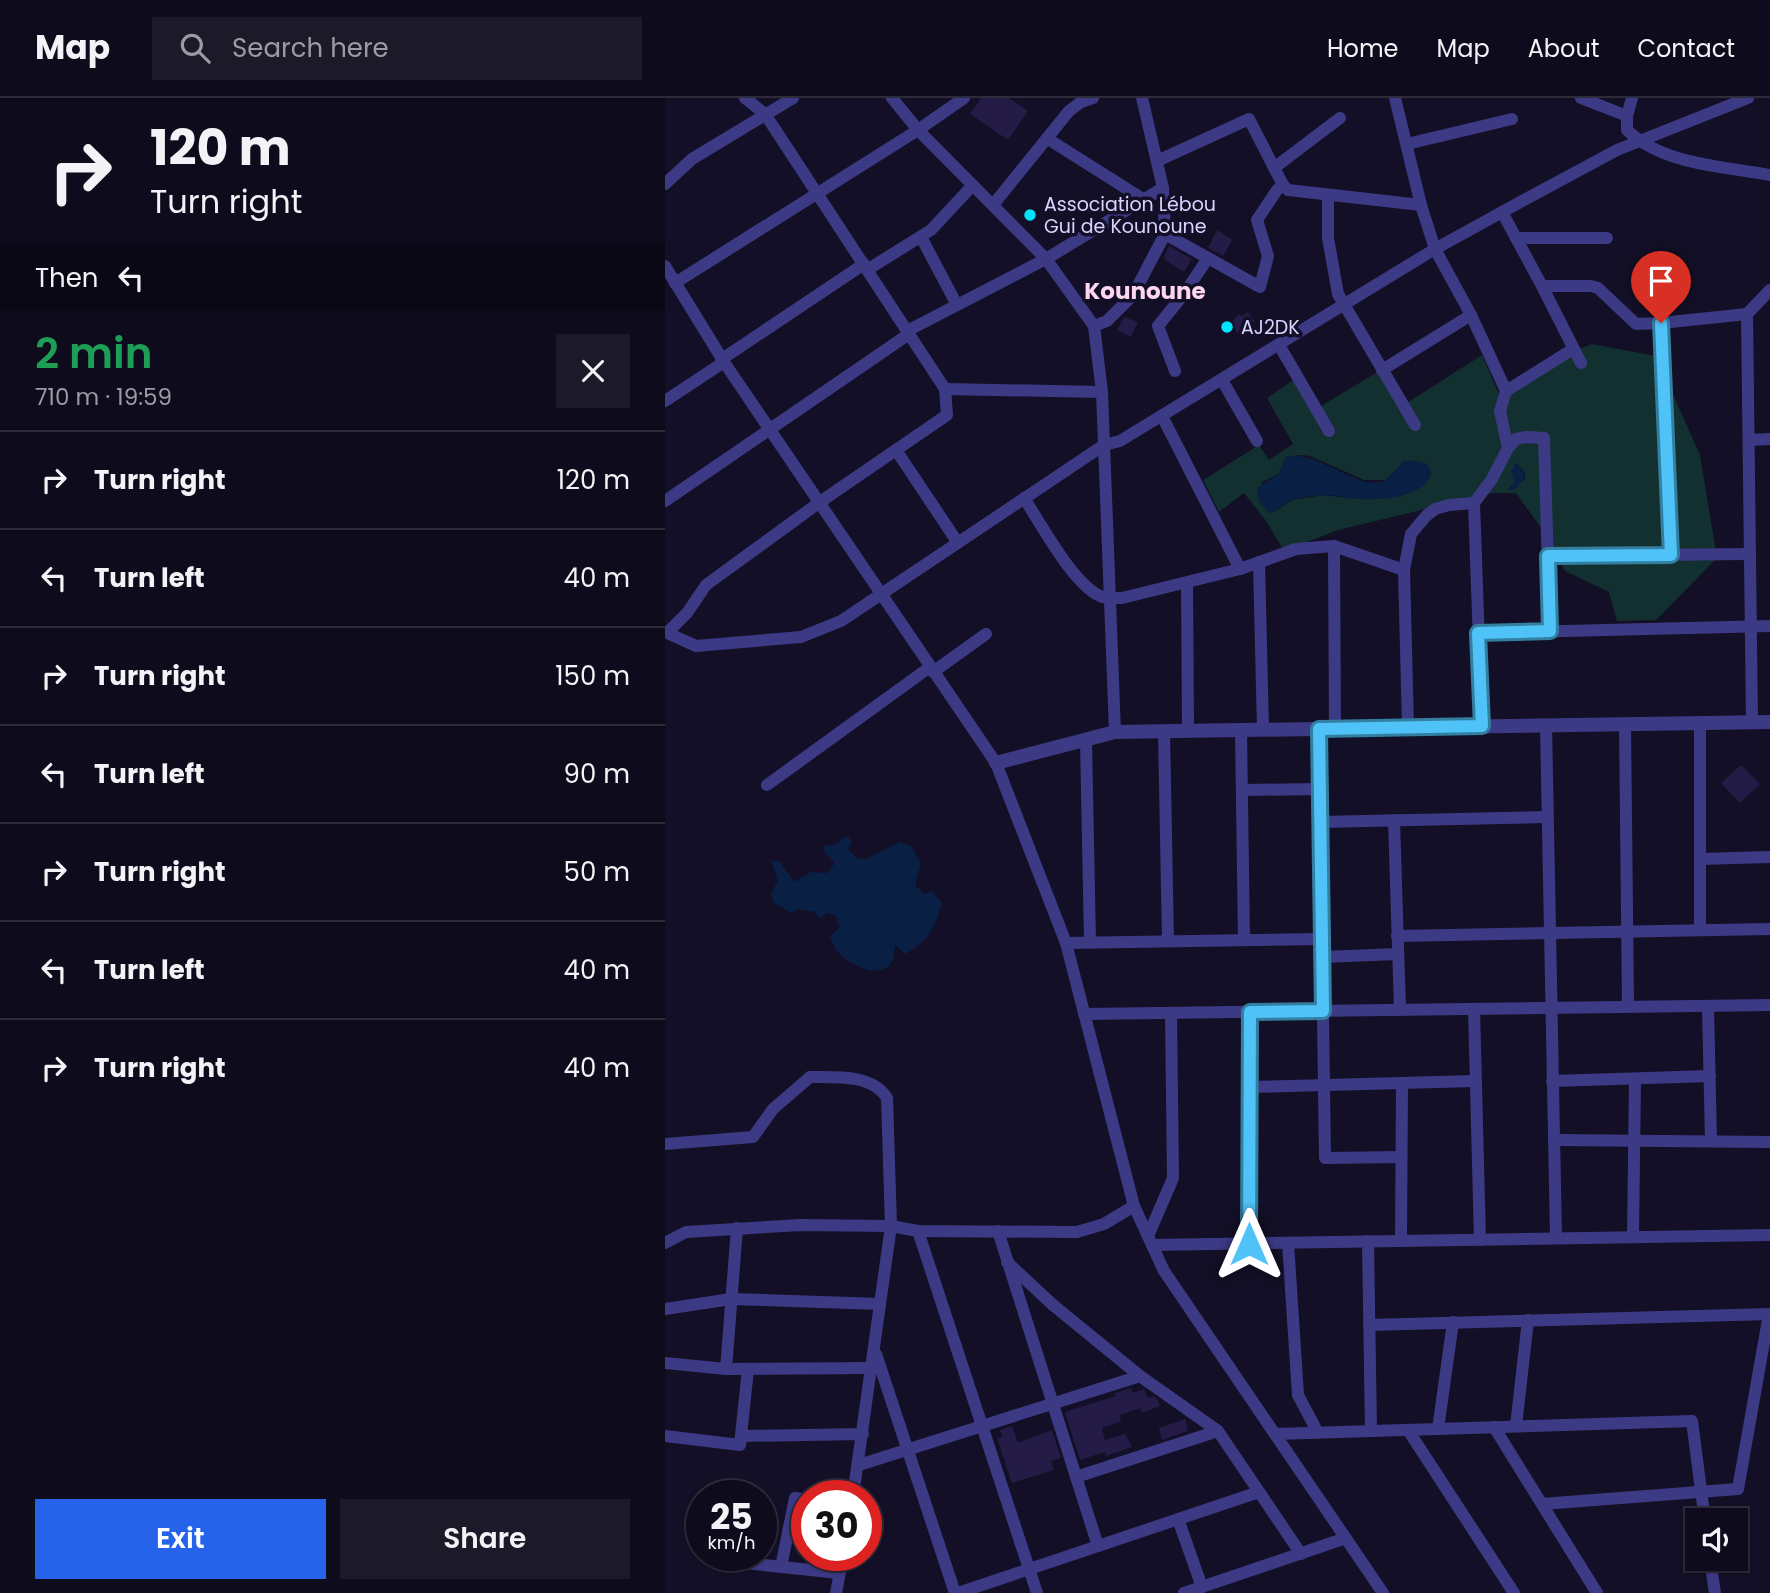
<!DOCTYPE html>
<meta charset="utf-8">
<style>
:root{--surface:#0e0b1c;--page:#1c1929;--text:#f1f3f6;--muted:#9b9ba3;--line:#2e2b3b;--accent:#2563eb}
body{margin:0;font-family:Poppins,sans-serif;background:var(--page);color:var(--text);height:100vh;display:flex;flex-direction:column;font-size:26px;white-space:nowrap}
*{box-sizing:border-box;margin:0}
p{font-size:23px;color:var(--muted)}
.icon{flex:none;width:38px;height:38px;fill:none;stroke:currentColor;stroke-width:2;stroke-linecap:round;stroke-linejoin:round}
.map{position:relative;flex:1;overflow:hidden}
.side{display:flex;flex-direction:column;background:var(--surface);width:665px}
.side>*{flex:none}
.guide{background:#0e0b1c;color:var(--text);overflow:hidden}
.buttons{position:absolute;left:1020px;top:1410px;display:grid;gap:14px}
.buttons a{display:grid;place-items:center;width:63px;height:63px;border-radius:0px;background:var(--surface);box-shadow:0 2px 5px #0004,0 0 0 2px var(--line);font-size:35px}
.speed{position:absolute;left:21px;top:1382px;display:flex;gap:14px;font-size:35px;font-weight:700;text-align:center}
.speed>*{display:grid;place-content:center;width:91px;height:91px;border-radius:50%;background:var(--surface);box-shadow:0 2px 5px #0004,0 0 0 2px var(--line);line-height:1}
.speed small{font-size:18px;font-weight:400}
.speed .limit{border:10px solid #d22;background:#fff;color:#111}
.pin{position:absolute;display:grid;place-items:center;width:60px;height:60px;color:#fff;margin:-72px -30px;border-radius:50% 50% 50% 0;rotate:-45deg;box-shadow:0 0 7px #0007}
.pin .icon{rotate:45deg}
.me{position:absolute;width:77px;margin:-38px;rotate:0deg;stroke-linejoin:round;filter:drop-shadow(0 0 5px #0008)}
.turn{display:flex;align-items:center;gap:24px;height:147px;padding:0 35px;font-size:32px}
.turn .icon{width:91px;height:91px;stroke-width:2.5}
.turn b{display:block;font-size:49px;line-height:60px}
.then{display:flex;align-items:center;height:66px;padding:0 35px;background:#0003;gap:14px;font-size:26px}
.round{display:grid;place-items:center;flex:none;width:74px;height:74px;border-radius:0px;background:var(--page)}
.head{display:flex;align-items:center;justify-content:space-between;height:119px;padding:0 35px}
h1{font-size:42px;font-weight:600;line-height:52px;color:#1e9e55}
.primary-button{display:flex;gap:14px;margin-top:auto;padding:14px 35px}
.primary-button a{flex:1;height:80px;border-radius:0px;background:var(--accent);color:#fff;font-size:28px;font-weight:600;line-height:80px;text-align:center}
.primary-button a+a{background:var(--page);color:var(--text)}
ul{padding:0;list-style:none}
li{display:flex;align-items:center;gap:21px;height:98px;padding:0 35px;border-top:2px solid var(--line)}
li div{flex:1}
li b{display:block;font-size:26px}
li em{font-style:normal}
header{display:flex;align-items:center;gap:42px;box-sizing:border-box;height:98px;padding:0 35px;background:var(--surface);border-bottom:2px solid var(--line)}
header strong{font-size:33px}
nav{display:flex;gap:38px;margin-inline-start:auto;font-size:24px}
.search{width:490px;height:63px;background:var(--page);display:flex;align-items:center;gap:18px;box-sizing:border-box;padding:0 24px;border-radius:0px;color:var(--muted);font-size:26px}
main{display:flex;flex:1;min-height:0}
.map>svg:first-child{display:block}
.green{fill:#12302f;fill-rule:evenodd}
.water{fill:#0a1f44}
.building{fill:#241b47}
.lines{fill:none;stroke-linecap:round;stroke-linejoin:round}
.minor{stroke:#3d3a85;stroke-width:12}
.tertiary{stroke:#3d3a85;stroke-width:14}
.route-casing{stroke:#337fa1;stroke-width:18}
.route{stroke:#4fc3f7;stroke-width:12}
.poi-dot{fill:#00e5ff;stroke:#130f26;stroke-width:2.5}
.labels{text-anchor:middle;stroke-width:7;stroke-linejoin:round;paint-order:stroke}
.poi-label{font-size:19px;fill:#d9d4ff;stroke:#130f26;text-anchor:start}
.quarter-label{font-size:23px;font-weight:bold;fill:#ffd6f0;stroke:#130f26}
</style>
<header>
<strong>Map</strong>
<div class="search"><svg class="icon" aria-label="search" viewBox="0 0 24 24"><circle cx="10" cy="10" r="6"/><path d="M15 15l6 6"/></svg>Search here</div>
<nav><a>Home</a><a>Map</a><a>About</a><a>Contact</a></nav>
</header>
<main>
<section class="side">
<div class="guide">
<div class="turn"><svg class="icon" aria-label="right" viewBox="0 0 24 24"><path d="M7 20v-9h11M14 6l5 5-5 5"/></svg><div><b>120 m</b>Turn right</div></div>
<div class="then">Then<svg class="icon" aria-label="left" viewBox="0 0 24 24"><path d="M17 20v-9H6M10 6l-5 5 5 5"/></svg></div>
</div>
<div class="head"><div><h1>2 min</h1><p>710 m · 19:59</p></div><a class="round"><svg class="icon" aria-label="close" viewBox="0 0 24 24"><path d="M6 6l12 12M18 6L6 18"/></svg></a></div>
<ul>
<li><svg class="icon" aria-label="right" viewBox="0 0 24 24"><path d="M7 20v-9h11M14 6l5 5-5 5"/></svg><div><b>Turn right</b></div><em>120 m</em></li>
<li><svg class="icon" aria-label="left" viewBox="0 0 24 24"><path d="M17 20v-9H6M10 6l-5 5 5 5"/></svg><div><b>Turn left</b></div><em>40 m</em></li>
<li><svg class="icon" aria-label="right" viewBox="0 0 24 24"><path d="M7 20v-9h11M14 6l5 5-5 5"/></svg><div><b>Turn right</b></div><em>150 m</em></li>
<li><svg class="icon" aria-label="left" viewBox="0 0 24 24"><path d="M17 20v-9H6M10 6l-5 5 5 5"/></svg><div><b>Turn left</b></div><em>90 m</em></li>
<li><svg class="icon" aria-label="right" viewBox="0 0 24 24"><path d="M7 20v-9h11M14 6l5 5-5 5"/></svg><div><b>Turn right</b></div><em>50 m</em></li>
<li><svg class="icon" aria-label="left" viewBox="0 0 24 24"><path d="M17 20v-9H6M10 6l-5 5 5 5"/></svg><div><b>Turn left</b></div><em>40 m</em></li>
<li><svg class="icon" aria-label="right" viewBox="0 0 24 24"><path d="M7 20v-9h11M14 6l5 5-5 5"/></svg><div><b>Turn right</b></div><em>40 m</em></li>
</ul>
<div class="primary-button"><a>Exit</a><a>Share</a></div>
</section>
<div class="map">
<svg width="1105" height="1495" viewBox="0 0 1105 1495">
<rect width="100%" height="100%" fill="#130f26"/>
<path class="green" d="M 927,246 L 991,258 L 1035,357 L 1052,460 L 991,522 L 952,523 L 944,494 L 900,473 L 884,441 L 851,395 L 828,395 L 673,432 L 619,453 L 601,423 L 579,395 L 554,414 L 538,382 L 594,347 L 604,362 L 628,346 L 602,300 L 628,282 L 646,314 L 721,269 L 742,305 L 817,257 L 836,301 L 885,262 ZM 636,357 L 645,358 L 699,382 L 720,382 L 729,374 L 737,398 L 682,400 L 659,397 L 627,402 L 609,414 L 597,384 L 613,376 L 621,359 ZM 851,365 L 860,375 L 860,381 L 846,393 L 845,389 L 850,385 L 848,378 Z"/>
<g class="water">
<path d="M 628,358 C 658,356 692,392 718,383 C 726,380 732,370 738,363 C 780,359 771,390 736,398 C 720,402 697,402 681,400 C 674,399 667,396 660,397 C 650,398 637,399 628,402 C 619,405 613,413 604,415 L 594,404 L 592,390 L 613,376 L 621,359 Z"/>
<polygon points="851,365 861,378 851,390 845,393 843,391 850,385 846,374"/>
<path d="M 182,738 L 187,743 L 183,751 L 191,760 L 201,761 L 235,744 L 246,748 L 256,765 L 250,787 L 259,796 L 267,793 L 277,805 C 270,830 264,843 240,856 L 230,847 C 229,853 230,859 227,864 C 216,883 182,866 172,853 C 169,850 167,842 165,838 L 175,829 L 170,817 L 162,815 L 155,820 L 150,814 L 132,811 L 126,815 L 109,805 L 106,795 L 113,783 L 106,763 L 114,763 L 129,784 L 146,774 L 162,775 L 170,765 L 160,755 L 158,748 L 170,747 Z"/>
</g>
<g class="building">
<polygon points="316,0 344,0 363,13 343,42 305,16"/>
<polygon points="552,132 567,142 558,158 543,150"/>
<polygon points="504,148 527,161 519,174 500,162 499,158"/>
<polygon points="583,214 590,224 572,235 567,223 574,216 577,218"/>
<polygon points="459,219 473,224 466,239 452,232"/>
<polygon points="1076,667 1095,686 1075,705 1056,685"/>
<polygon points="466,1290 468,1295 479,1291 483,1300 488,1298 492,1301 495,1308 477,1315 475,1310 455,1317 456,1323 437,1330 440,1342 460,1336 467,1349 441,1358 440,1354 415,1362 400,1314 451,1298 450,1295"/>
<polygon points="520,1321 523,1333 497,1342 494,1330"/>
<polygon points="347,1328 353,1345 387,1332 396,1360 386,1363 389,1372 347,1385 332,1340 337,1339 335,1332"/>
</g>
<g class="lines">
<g class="minor">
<polyline points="227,0 253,32 381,161 429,228 437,294 450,634"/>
<polyline points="730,0 756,107 770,151 806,217 841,293"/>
<polyline points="916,0 962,18"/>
<path d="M 967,0 L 962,18 L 962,32 C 998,67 1057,68 1105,77"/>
<polyline points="383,41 478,101"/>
<polyline points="742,46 847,21"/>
<polyline points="492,63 584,21 618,87 623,92 756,107"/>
<polyline points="609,70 675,20"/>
<polyline points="0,86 27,61 128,0"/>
<polyline points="663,98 663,140 673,196 750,327"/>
<polyline points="328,107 404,13 416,4 428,0"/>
<polyline points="837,114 877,188 916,265"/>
<polyline points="500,136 595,189 603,158 592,122 612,92 618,87"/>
<polyline points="256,139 292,207"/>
<polyline points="851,140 942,140"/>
<polyline points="0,168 59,264 331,665 401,845 469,1108 499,1173 718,1495"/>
<polyline points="202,172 266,132 307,88"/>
<polyline points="10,185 253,32 299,0"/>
<polyline points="877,188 926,188 933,190 971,226 996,225"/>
<polyline points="1082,216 1087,624"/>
<polyline points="429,228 442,223 468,197 500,136 498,90 477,0"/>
<polyline points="242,233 381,161 498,90"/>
<polyline points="614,247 664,333"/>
<polyline points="57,261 199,166"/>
<polyline points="717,272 806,217"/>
<polyline points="510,273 493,228 519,196 543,160"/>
<polyline points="557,282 592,343"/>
<polyline points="280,291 437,294"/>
<polyline points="0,303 59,264"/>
<polyline points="497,318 575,471"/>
<polyline points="1084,342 1105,341"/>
<polyline points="843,350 835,313 841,293 908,251"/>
<polyline points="231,352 293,445"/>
<path d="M 359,400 C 376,426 408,486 435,498 C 442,501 449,500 457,500 L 575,471 L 631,451 L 669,448 L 739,472"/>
<polyline points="0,403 244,236"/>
<polyline points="809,405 817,628"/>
<polyline points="669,448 670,631"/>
<polyline points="1006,457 996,225 1082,216 1105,192"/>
<polyline points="883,458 1085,456"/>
<polyline points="594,464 598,632"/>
<polyline points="522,485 523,633"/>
<polyline points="0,534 31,548 136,539 176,523 439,347 455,343 770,151 859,102 952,52 1083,0"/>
<polyline points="3,534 22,515 41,487 155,404 282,317 280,291 100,16 80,0"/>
<polyline points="813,535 1105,528"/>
<polyline points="268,574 321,536"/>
<polyline points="960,626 963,909"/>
<polyline points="881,627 891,1140"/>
<polyline points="743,629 739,472 746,436 761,418 770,411 784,407 809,405 827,381 843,350 851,341 862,339 879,340 885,533"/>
<polyline points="654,631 660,1060 736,1059"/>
<polyline points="499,633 503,843"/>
<polyline points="576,633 579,842"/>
<polyline points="421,642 425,844"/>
<polyline points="102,687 265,569"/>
<polyline points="577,692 654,691"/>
<polyline points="729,722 735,912"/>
<polyline points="655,724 882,719"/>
<polyline points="1035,761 1105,759"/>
<polyline points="1035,832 1035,625"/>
<polyline points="732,838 1105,831"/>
<polyline points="401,845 657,841"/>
<polyline points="657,859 733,856"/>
<polyline points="1043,908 1046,1043"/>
<polyline points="809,911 815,1142"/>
<polyline points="419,916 1105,907"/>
<polyline points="887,983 1045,978"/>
<polyline points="584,989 811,983"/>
<polyline points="889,1042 1105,1044"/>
<path d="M 0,1046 L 88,1039 L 108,1011 L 145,979 C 169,979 207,976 222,1000 L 226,1128 L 188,1398"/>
<polyline points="253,1133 372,1495"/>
<polyline points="333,1133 433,1448"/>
<polyline points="483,1138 508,1080 506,915"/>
<polyline points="968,1139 970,981"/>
<polyline points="703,1143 706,1333"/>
<polyline points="736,1143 737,985"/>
<polyline points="0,1145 21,1134 135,1127 226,1128 253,1133 412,1134 439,1126 469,1108"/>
<polyline points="584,1145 585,914"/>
<polyline points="623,1145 633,1297 653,1335"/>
<polyline points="487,1147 1105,1137"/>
<polyline points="342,1164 388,1207 475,1278 553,1333 636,1456"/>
<polyline points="0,1211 66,1201 215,1206"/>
<polyline points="704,1227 1105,1216"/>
<polyline points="211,1256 290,1495"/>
<polyline points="0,1265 61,1271 207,1270"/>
<polyline points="61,1271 72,1130"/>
<polyline points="851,1328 863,1222"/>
<polyline points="829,1329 932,1495"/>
<polyline points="773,1331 788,1224"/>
<polyline points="743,1332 849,1495"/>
<polyline points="610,1336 1027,1323 1040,1423"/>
<polyline points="0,1338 75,1347 83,1271"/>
<polyline points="76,1338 198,1336"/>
<polyline points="194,1367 475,1278"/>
<polyline points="411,1379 553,1333"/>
<polyline points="877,1406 1073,1391 1104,1216"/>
<polyline points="513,1421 537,1489"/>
<polyline points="1045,1461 1050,1495"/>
<polyline points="51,1462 174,1475"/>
<polyline points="116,1469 130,1400 142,1402"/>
<polyline points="171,1495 178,1458"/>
<polyline points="293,1495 594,1394"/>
<polyline points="519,1495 681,1440"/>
</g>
<polyline class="tertiary" points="331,665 450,634 1105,624"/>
</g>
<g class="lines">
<g class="route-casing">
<polyline id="route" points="584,1146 585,914 658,913 654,631 817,628 813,535 885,533 883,458 1006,457 996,225"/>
</g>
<use href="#route" class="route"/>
</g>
<g class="poi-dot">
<circle cx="365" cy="117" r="7"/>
<circle cx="562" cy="229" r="7"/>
</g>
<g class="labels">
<g class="poi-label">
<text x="379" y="113">Association Lébou<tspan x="379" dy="22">Gui de Kounoune</tspan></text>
<text x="576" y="236">AJ2DK</text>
</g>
<g class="quarter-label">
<text x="480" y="201">Kounoune</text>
</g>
</g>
</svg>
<div class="buttons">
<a><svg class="icon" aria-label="sound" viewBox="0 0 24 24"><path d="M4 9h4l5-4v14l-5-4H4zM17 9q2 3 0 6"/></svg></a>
</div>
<div class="speed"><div>25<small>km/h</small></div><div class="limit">30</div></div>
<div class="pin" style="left:996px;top:225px;background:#d93025"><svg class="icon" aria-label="arrive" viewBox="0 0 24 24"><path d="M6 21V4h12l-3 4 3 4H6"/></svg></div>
<svg class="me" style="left:584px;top:1146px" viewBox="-20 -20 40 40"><path d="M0-17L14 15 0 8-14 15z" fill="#4fc3f7" stroke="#fff" stroke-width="4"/></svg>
</div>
</main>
